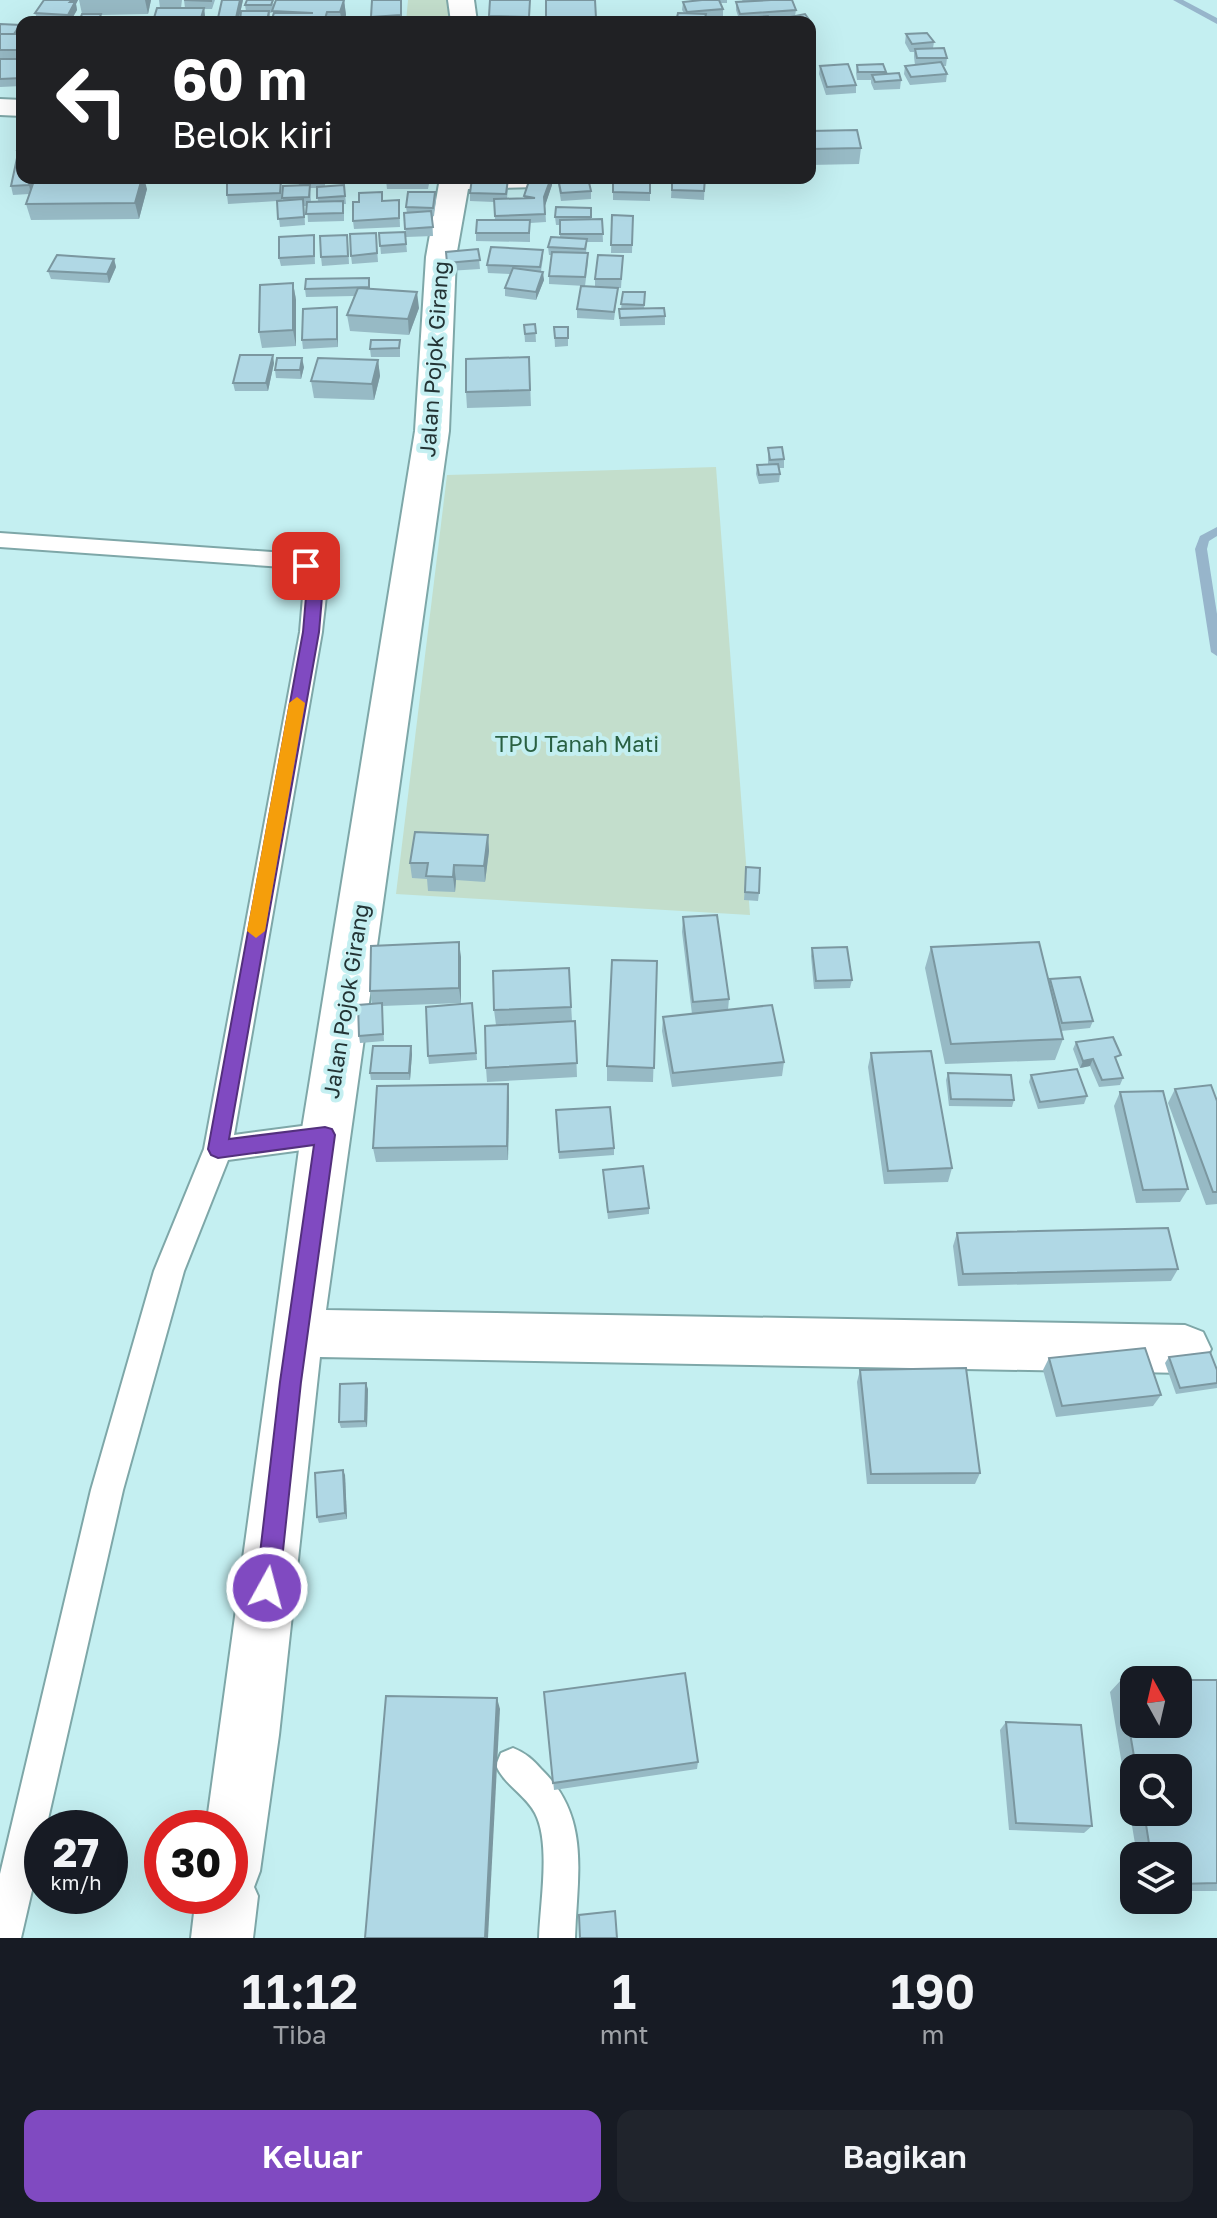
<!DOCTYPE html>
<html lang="id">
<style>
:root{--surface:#171b24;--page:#20242c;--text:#f1f3f6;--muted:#9ea1a6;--accent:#804ac1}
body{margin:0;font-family:"Golos Text",sans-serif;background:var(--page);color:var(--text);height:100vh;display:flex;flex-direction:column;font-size:30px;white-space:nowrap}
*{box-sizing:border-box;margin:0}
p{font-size:26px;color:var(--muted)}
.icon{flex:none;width:44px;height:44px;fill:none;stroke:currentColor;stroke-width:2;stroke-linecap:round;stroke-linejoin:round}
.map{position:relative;height:1938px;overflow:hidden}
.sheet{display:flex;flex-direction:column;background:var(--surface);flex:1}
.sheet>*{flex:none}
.guide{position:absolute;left:16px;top:16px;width:800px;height:168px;border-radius:16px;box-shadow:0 8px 32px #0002;background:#202124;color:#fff;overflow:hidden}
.needle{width:52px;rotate:352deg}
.tools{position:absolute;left:1120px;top:1666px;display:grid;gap:16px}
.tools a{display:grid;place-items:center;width:72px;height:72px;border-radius:16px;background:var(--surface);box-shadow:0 8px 32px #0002;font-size:40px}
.speed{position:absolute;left:24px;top:1810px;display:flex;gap:16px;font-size:40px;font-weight:700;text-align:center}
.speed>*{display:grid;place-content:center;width:104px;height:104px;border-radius:50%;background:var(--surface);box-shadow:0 8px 32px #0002;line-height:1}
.speed small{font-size:20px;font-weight:400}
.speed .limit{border:12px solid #d22;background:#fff;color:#111}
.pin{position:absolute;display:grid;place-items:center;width:68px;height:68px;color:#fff;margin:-34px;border-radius:16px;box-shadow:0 4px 12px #0006}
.me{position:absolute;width:88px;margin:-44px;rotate:7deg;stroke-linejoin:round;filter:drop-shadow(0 0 6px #0008)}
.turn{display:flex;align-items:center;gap:28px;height:168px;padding:0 24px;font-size:36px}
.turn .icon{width:104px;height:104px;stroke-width:2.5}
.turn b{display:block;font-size:56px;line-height:68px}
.eta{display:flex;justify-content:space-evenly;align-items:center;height:136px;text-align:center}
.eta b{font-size:48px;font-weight:600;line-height:56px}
.button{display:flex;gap:16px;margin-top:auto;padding:16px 24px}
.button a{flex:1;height:92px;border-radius:16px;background:var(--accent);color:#fff;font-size:32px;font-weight:600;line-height:92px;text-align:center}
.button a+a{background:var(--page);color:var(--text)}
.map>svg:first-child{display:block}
.green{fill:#c3decc}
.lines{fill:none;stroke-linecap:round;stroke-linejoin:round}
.stream{fill:#97b5cb;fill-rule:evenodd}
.service-casing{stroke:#7ea7a8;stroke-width:4}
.minor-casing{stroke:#7ea7a8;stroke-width:4}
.service{fill:#fff;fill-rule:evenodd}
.minor{fill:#fff;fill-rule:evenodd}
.wall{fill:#97bac5;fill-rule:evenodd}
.shaded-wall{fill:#7b97a0}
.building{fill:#b0d8e5;stroke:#7b97a0;stroke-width:2}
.route{fill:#804ac1;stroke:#53307d;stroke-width:2}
.slow{fill:#f59e0b}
.labels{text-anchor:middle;stroke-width:8;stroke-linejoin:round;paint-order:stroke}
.street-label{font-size:22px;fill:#233435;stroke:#c4eff1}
.park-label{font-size:22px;fill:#296042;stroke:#c4eff1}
</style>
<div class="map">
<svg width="1217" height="1938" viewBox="0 0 1217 1938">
<rect width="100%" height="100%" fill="#c4eff1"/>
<g class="green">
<polygon points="408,0 456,0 460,22 406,22"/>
<polygon points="716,467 750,915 396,894 447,475"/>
</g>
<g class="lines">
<g class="stream">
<polygon points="1173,0 1183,0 1217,18 1217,24"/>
<polygon points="1217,527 1217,536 1209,541 1207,549 1217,614 1217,656 1211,652 1195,549 1200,536"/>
</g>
<g class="service-casing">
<g id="service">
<path d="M 0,533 L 286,553 C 337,567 326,588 322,632 L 234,1135 L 325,1123 L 335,1126 L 339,1135 L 335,1144 L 325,1147 L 228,1160 L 184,1271 L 123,1490 L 46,1828 L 42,1828 L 42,1847 L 21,1938 L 0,1938 L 0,1874 L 91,1490 L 154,1271 L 204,1149 L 300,632 L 304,585 L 301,574 L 283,567 L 0,547 Z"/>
<path d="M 513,1748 C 526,1753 533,1760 542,1770 C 591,1818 577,1875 575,1938 L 539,1938 C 540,1904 551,1843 535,1813 C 525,1794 504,1785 496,1765 L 501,1753 Z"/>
</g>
</g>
<g class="minor-casing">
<g id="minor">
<polygon points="448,0 474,0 477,22 451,22"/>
<polygon points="0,99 22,100 22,116 0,115"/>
<polygon points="440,178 552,178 547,184 537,187 468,189 456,257 449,431 326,1310 1185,1325 1203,1332 1211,1349 1203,1366 1185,1373 320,1357 279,1735 260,1871 254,1887 258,1896 253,1938 191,1938 196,1896 230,1896 230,1828 206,1828 301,1135 415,431 426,257"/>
</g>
</g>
<use href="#service" class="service"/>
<use href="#minor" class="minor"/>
</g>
<g class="wall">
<polygon points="44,0 78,0 76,4 77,10 70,22 35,22 37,18 35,13"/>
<polygon points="79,0 151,0 148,14 101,15 102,20 123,18 124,22 79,22 82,14"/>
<polygon points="159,0 182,0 181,8 185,8 184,0 215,0 212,9 204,9 205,16 204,22 155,22 154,18 160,8"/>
<polygon points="243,0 238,22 218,22 218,18"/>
<polygon points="344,0 346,15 344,22 271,22 273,12 270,13 270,22 240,22 241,11 246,11 245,5"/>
<polygon points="401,0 402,22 372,22 371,17"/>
<polygon points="546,0 596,18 596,22 546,22"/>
<polygon points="701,0 727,0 727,3 720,3 723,9 723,17 706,18 705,22 676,22 684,13 682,10 683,2"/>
<polygon points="742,0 759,0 796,10 795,16 810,21 810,22 779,22 780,19 769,20 770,22 740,22 736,10 736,2 743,2"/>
<polygon points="530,7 529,22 489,22 489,16"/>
<polygon points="0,24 22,34 22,86 0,87"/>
<polygon points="906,34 934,42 933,48 947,58 946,66 942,66 947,74 946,82 910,85 904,74 905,66 915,65 914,57 914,52 910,52 905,43"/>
<polygon points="857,65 886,72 885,74 901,80 900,89 874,90 871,83 871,80 857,80 856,73"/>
<polygon points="820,66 856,85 856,93 826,95 819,74"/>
<polygon points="810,131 861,148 859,164 810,165"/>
<polygon points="22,136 22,178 147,189 139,219 31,220 26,204 29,194 13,195 11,186 19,158 17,150"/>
<path d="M 298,178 L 325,178 L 325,186 L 344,185 L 346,204 L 344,204 L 344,221 L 308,222 L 307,206 L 304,206 L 305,225 L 280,227 L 277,201 L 228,204 L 227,195 L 281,180 L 282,201 L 283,201 L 282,198 L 299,186 ZM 310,188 L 317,188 L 318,202 L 311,202 Z"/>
<polygon points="326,178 363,178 362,179 326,181"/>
<polygon points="364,178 378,178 378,182 364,183"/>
<polygon points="430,178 428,189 387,189 386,180"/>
<polygon points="552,178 552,185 545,205 546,222 530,223 530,242 476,241 476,233 495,220 494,202 470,201 470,193 508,187 507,199 524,198 524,196"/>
<polygon points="557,178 591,191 591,199 561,201"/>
<polygon points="613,178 650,178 650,201 613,200"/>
<polygon points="672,178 705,178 704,200 671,198"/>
<polygon points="435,192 436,200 434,216 432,216 433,236 406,237 404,213 407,213 406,207"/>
<polygon points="399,200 400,227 354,229 353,221 383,201"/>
<polygon points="591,208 591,219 602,219 603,242 587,242 586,253 588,253 588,262 585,286 549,284 549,276 552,255 549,255 548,247 560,237 560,225 556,225 555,217"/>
<polygon points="612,215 633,216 632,253 611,253"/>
<polygon points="405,232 407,252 381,254 379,233"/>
<polygon points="376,233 378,262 352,264 351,256"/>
<polygon points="314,235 315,264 281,266 279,258"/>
<polygon points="348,243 349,264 322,266 321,257"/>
<polygon points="478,249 480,269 448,271 446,252"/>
<polygon points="543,250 543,258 541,271 544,280 536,300 505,296 505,288 510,274 488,273 487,265"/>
<polygon points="623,256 621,288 613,288 618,288 614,320 577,318 577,309 595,287 595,279"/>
<polygon points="114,259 116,267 109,283 51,279 48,271"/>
<polygon points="306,279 370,289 419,308 409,335 350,331 347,315 354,296 306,297 305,289"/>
<polygon points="293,283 296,300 296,346 262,348 259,332"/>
<polygon points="623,292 645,292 644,309 665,316 665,325 620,326 619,309 621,309"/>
<polygon points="337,307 338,347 303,349 302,340"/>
<polygon points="535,324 536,342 525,342 524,325"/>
<polygon points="554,327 568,327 568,346 555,347"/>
<polygon points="400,340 400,357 371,357 370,349"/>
<polygon points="529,357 531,406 467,408 466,392"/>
<polygon points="378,360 380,376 374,400 314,398 311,381"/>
<polygon points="274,363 268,391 235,391 233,383"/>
<polygon points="304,367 301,379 276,378 275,370"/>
<polygon points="768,448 784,459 784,468 778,468 780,474 779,482 759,484 756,474 757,465 768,465"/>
<polygon points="488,835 489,851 485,882 456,880 455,892 428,891 427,879 412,878 410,863"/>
<polygon points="746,867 759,893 758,901 744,900"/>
<polygon points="683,917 729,999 728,1010 784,1062 782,1076 672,1087 662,1031 663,1017 692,1014 682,932"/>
<polygon points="931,947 1049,981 1050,979 1093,1021 1090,1028 1061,1031 1063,1039 1055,1060 945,1064 925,968"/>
<polygon points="812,948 852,980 850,988 814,989 811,956"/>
<polygon points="461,957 461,1003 382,1006 384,1041 360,1043 359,1036 372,1004 370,991"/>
<polygon points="657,961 653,1082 607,1081 607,1066"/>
<polygon points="569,968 572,1021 575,1021 577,1077 487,1082 486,1068 496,1025 494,1010"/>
<polygon points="472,1003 477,1060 429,1064 428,1056"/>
<polygon points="1076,1042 1118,1063 1123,1078 1120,1085 1099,1087 1090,1066 1080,1068 1073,1049"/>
<polygon points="411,1046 412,1054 410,1080 371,1080 370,1073"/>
<polygon points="871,1053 952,1168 948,1182 884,1184 868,1067"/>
<polygon points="948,1073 1014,1100 1012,1107 949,1106 946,1080"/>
<polygon points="1031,1075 1087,1096 1084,1104 1038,1109 1029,1082"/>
<polygon points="508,1084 509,1098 508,1160 376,1162 373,1148"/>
<polygon points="1175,1089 1217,1101 1217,1204 1206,1205 1168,1103"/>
<polygon points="1120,1092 1188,1189 1180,1202 1136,1203 1114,1106"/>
<polygon points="556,1110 614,1148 614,1155 559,1159"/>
<polygon points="603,1170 649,1208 649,1214 608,1219"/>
<polygon points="957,1233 1178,1269 1171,1281 958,1286 953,1246"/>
<polygon points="1169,1357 1217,1370 1217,1388 1176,1394 1165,1363"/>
<polygon points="1049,1358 1161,1395 1153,1406 1056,1417 1043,1370"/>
<polygon points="860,1370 980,1473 975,1484 867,1484 857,1382"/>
<polygon points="368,1389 367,1427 341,1428 339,1422"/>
<polygon points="345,1475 347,1519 319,1523 317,1517"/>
<path d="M 1121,1680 L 1217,1680 L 1217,1891 L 1178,1891 L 1178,1856 L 1137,1856 L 1110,1692 ZM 1134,1768 L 1178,1768 L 1178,1812 L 1134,1812 Z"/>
<polygon points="544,1692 698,1762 697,1769 554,1790"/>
<polygon points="1006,1722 1092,1826 1084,1833 1009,1830 1000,1730"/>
</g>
<g class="shaded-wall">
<polygon points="72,0 78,0 76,4 77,10 70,22 68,15"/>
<polygon points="145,0 151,0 148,14"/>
<polygon points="240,0 243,0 238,22 236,22 236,18"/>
<polygon points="344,0 346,15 344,22 342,22 340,12"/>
<polygon points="204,8 205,16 204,22 202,22 201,18"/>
<polygon points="20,25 22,33 12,37"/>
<polygon points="31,178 35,178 31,194 29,185"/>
<polygon points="142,178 144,178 147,189 139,219 135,203"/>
<polygon points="552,178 552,185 545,206 544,197"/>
<polygon points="114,259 116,267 109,283 107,274"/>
<polygon points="543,272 544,280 536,300 536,292"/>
<polygon points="293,283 296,300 296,346 293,330"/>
<polygon points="417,292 419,308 409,335 408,319"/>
<polygon points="337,307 338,316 338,347 337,339"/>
<polygon points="273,355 274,363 268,391 266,383"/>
<polygon points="302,358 304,367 301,379 300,370"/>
<polygon points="378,360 380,376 374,400 372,384"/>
<polygon points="488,835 489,851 485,882 484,866"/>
<polygon points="454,865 456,880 455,892 453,877"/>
<polygon points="459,942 461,957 461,1003 459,988"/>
<polygon points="411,1046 412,1054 410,1080 409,1073"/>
<polygon points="1093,1059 1090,1066 1080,1068 1083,1061"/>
<polygon points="508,1084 509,1098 508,1160 507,1146"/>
<polygon points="366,1383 368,1389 367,1427 365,1421"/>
<polygon points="343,1470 345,1475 347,1519 345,1513"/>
<polygon points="497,1698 500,1709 488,1938 485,1938"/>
</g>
<g class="building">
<polygon points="44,0 72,0 70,2 75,2 68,15 35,13"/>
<polygon points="184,0 211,0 211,1"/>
<polygon points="222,0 240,0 236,18 218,18"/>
<polygon points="247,0 273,0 271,5 245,5"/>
<polygon points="276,0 344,0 340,12 327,12 324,22 271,22 274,13 313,13 272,11"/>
<polygon points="372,0 401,0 401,15 371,17"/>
<polygon points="490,0 530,0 529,17 489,16"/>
<polygon points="546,0 595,0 596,18 546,19"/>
<polygon points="702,0 719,0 723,9 687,12 683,2"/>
<polygon points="771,0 792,0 796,10 740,14 736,2"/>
<polygon points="157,8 204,8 201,18 154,18"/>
<polygon points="241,11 269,11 267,21 240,21"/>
<polygon points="678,13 706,14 704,22 676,22"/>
<polygon points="82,14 101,14 98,22 79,22"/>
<polygon points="805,14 810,21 782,22 780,19"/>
<polygon points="768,16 770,22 748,22 747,18"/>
<polygon points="37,18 60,18 58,22 35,22"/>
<polygon points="123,18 122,22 102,22 103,19"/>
<polygon points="0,24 20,25 14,34 0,34"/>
<polygon points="927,33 934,42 912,44 906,34"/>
<rect x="0" y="34" width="22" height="16"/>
<polygon points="944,48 947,58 917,58 915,49"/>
<polygon points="0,59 22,59 22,78 0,79"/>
<polygon points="941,62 947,74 911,77 905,66"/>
<polygon points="848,64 856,85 827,87 820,66"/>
<polygon points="883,64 886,72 858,72 857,65"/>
<polygon points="899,73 901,80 875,82 872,75"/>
<polygon points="857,130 861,148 810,149 810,131"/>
<polygon points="21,136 22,150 17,150"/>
<polygon points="17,158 22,158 22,178 31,178 29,185 11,186"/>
<polygon points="35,178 142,178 135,203 26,204"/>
<polygon points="298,178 324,178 324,179 298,180"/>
<polygon points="387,178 428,178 428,181 386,180"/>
<polygon points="472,178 508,179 506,194 470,193"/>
<polygon points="530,178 551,178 544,197 545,214 495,216 494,199 535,198 524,196"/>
<polygon points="558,178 588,178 591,191 561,193"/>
<polygon points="613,178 650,178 650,193 613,192"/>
<polygon points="672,178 705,178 704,191 672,190"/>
<polygon points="281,180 280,193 227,195 227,183"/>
<polygon points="310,185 309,197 282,198 283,186"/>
<polygon points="344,185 345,196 317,198 317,187"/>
<polygon points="382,192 382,201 399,200 399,218 353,221 353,202 359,202 359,193"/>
<polygon points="408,192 435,192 433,208 406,207"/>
<polygon points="303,199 304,217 278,219 277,201"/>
<polygon points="343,201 343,213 306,214 307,202"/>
<polygon points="556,207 591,208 591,217 555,217"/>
<polygon points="431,211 433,227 405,229 404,213"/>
<polygon points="612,215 633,216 632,245 611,245"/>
<polygon points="602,219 603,234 560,234 560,220"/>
<polygon points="477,220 530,220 529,233 476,233"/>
<polygon points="405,232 406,244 380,246 379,233"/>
<polygon points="376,233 377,253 351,256 350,234"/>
<polygon points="314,235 314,256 279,258 279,237"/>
<polygon points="347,235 348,256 321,257 320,236"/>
<polygon points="551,237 587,239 585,249 548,247"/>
<polygon points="491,247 543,250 540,267 487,265"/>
<polygon points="478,249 480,260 447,263 446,252"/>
<polygon points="552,252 588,253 585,277 549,276"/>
<polygon points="57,255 114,259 107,274 48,271"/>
<polygon points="598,255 623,256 621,279 595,279"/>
<polygon points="513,268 543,272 536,292 505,288"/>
<polygon points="369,278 369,287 305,289 306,279"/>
<polygon points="293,283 293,330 259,332 260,285"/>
<polygon points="581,286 618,288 614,312 577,309"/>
<polygon points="358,288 417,292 408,319 347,315"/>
<polygon points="623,292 645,292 644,305 621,304"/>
<polygon points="337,307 337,339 302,340 303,309"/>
<polygon points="664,308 665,316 620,318 619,309"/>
<polygon points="535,324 536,333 525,334 524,325"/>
<polygon points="554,327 568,327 568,338 555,338"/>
<polygon points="371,340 400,340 399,348 370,349"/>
<polygon points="240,355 273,355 266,383 233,383"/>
<polygon points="529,357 530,390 466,392 466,359"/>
<polygon points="277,358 302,358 300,370 275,370"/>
<polygon points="318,358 378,360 372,384 311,381"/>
<polygon points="782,447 784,459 770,460 768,448"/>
<polygon points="778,464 780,474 759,475 757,465"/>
<polygon points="415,832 488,835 484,866 454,865 453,877 426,876 428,863 410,863"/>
<polygon points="746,867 760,868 759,893 745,892"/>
<polygon points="717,915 729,999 693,1002 683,917"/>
<polygon points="459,942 459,988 370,991 371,946"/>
<polygon points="1039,942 1063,1039 951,1044 931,947"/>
<polygon points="847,947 852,980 816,981 812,948"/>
<polygon points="612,960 657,961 654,1068 607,1066"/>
<polygon points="569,968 571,1007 494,1010 493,971"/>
<polygon points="1080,977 1093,1021 1062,1023 1050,979"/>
<polygon points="382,1003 383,1034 359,1036 358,1005"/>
<polygon points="472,1003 476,1053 428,1056 426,1007"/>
<polygon points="772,1005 784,1062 673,1073 663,1017"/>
<polygon points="575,1021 577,1063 486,1068 485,1026"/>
<polygon points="1113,1037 1121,1055 1115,1057 1123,1078 1102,1080 1093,1059 1083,1061 1076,1042"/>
<polygon points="373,1046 411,1046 409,1073 370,1073"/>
<polygon points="931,1051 952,1168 888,1171 871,1053"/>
<polygon points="1077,1069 1087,1096 1040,1102 1031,1075"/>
<polygon points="948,1073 1011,1075 1014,1100 951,1099"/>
<polygon points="508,1084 507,1146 373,1148 377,1086"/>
<polygon points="1211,1085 1217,1101 1217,1192 1213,1192 1175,1089"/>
<polygon points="1163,1091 1188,1189 1143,1190 1120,1092"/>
<polygon points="610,1107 614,1148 559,1152 556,1110"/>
<polygon points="643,1166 649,1208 608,1212 603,1170"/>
<polygon points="1168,1228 1178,1269 963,1274 957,1233"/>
<polygon points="1145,1348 1161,1395 1062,1406 1049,1358"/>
<polygon points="1210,1352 1217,1370 1217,1383 1180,1388 1169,1357"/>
<polygon points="966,1368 980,1473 871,1474 860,1370"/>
<polygon points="366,1383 365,1421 339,1422 340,1384"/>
<polygon points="343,1470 345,1513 317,1517 315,1473"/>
<polygon points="685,1673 698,1762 553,1783 544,1692"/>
<polygon points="1121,1680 1134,1680 1134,1724 1178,1724 1178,1680 1217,1680 1217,1883 1178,1884 1178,1856 1151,1856 1144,1812 1178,1812 1178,1768 1136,1768"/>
<polygon points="386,1696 497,1698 485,1938 365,1938"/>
<polygon points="1006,1722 1081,1725 1092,1826 1016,1823"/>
<polygon points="615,1911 617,1938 580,1938 579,1915"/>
</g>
<polygon class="route" points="306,561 311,563 323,585 319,632 229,1139 325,1127 332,1129 335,1135 301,1382 279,1588 275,1596 267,1599 259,1596 256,1588 280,1382 314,1145 218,1158 211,1155 208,1149 303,632 307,585 298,566"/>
<polygon class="slow" points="297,697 305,703 265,931 256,938 247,931 289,703"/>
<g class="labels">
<g class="street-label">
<text transform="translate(434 359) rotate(-86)" y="8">Jalan Pojok Girang</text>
<text transform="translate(346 1001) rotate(-81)" y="8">Jalan Pojok Girang</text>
</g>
<g class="park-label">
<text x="577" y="752">TPU Tanah Mati</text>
</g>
</g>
</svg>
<div class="tools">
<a><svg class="needle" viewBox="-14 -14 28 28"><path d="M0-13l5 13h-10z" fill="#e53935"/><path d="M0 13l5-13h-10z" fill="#9ea1a6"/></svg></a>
<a><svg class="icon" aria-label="search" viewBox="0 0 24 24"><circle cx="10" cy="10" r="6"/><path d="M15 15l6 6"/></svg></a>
<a><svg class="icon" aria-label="layers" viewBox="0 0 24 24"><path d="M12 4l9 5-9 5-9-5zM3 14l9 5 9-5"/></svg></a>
</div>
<div class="speed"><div>27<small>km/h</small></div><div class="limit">30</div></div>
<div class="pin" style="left:306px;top:566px;background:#d93025"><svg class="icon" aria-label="arrive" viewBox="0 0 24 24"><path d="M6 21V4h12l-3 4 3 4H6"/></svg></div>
<svg class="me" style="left:267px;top:1588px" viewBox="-20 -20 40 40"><circle r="17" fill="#804ac1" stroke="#fff" stroke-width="3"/><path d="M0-11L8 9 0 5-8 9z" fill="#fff"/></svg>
<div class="guide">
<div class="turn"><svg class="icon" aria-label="left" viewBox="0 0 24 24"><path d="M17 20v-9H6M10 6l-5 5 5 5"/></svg><div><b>60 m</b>Belok kiri</div></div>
</div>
</div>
<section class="sheet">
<div class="eta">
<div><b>11:12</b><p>Tiba</p></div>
<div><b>1</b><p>mnt</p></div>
<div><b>190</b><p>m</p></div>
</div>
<div class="button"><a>Keluar</a><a>Bagikan</a></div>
</section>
